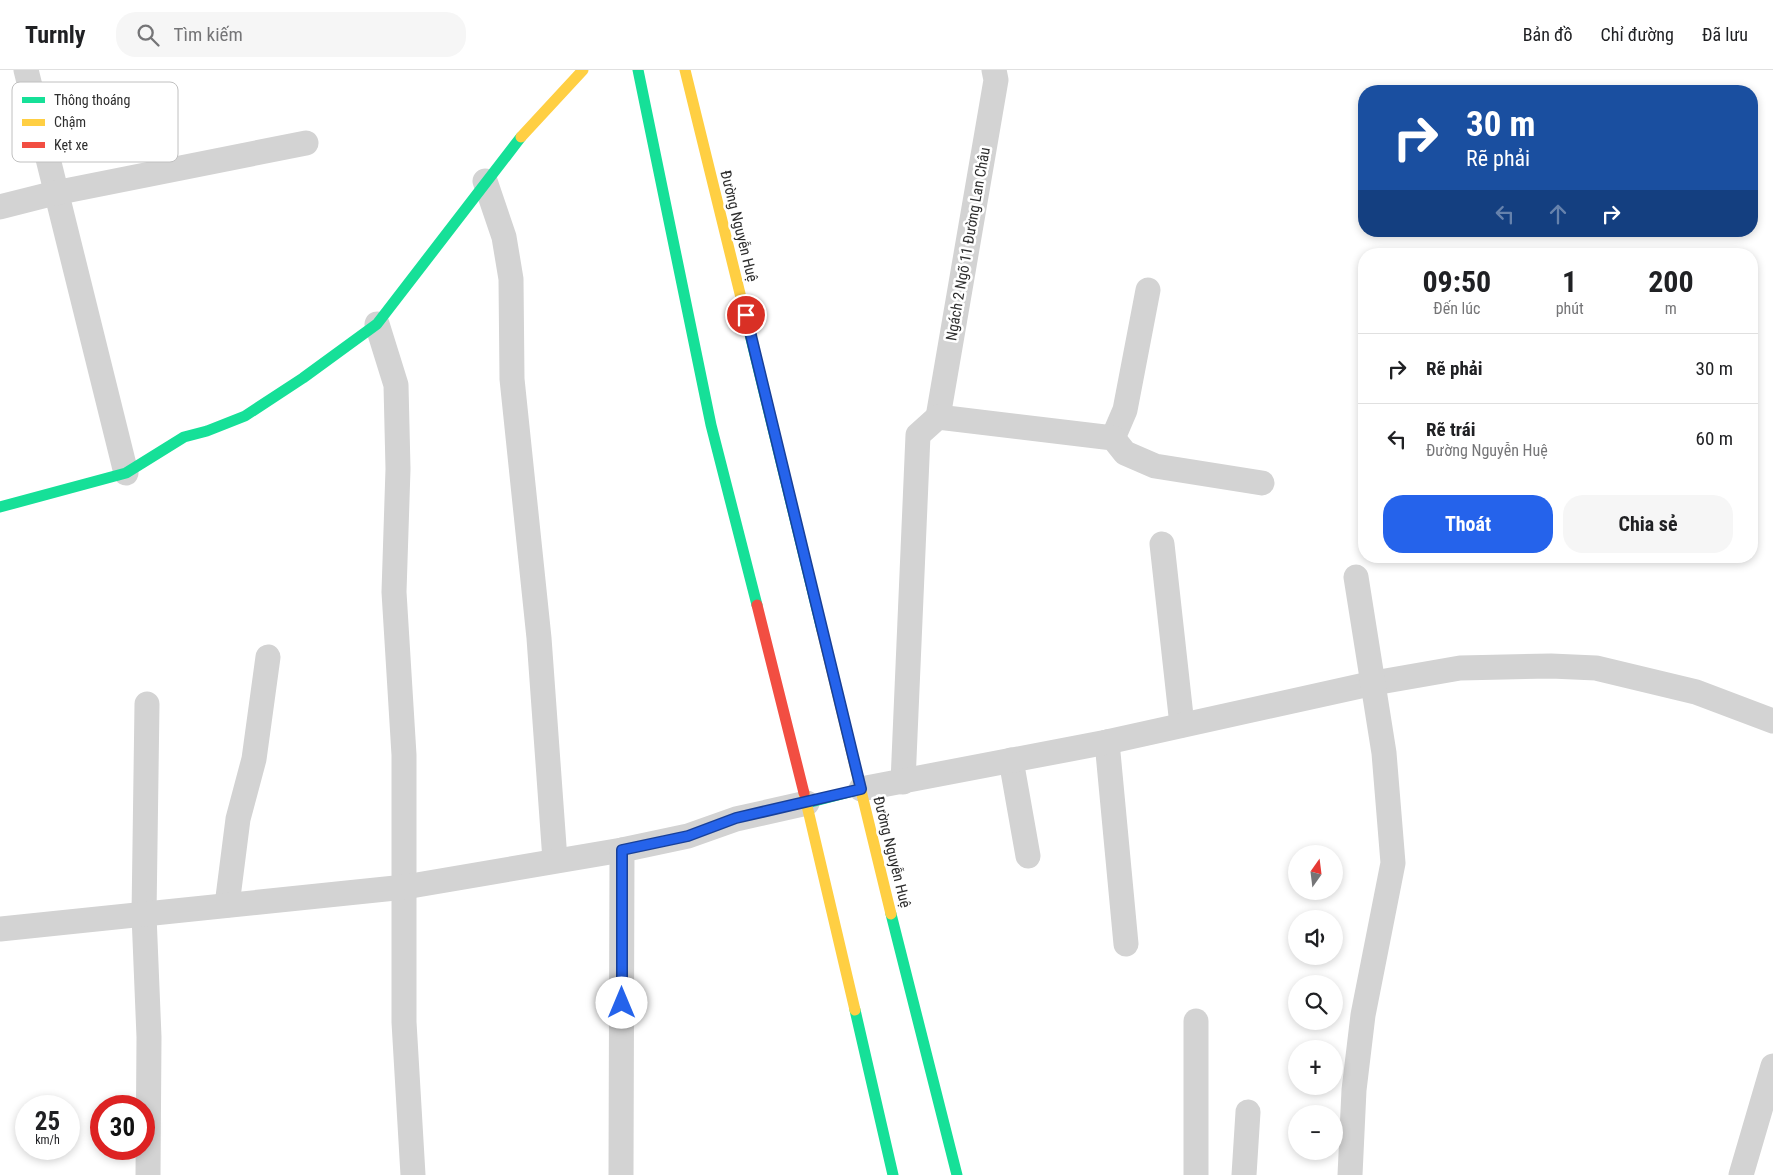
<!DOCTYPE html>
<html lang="vi">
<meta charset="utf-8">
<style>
:root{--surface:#fff;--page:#f6f6f6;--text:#202124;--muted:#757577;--line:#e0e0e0;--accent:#2563eb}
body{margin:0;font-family:"Roboto Condensed",sans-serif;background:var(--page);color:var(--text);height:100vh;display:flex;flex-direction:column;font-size:19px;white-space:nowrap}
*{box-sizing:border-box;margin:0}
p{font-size:16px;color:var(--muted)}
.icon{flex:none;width:28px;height:28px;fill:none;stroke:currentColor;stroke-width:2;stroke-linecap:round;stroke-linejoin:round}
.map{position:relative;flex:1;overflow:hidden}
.panel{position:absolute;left:1358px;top:178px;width:400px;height:315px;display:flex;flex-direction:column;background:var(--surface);border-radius:20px;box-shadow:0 2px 8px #0003}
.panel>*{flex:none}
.guide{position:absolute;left:1358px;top:15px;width:400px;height:152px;border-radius:20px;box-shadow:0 2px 8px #0003;background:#1a4fa0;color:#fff;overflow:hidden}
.needle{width:32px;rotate:14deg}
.tools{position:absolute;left:1288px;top:775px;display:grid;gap:10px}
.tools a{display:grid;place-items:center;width:55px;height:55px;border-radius:50%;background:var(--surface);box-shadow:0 2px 8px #0003;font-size:25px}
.speed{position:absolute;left:15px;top:1025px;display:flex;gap:10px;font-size:25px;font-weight:700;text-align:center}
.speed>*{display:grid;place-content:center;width:65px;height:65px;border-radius:50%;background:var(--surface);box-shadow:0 2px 8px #0003;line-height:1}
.speed small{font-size:12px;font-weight:400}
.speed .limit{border:8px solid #d22;background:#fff;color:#111}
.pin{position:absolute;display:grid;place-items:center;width:42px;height:42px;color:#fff;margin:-21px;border:2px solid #fff;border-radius:50%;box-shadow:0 1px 5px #0007}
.me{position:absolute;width:55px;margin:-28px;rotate:0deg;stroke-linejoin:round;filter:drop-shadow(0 0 4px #0008)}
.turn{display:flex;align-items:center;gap:18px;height:105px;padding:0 25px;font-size:22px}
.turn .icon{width:65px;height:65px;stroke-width:2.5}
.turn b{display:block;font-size:35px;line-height:42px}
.lanes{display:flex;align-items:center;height:48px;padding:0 25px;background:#0003;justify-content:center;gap:25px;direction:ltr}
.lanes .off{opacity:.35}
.eta{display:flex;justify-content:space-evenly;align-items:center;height:85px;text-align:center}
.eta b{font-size:30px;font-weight:700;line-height:35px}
.primary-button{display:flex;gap:10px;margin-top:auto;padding:10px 25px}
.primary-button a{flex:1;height:58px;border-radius:20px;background:var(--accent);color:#fff;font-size:20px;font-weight:700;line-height:58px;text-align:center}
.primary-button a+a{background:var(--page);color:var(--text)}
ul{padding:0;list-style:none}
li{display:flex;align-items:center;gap:15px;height:70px;padding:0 25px;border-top:1px solid var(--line)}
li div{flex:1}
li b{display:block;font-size:19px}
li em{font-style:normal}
header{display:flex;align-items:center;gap:30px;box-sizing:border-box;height:70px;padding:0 25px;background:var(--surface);border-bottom:1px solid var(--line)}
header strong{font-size:24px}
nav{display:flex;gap:28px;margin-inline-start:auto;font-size:18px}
.search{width:350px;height:45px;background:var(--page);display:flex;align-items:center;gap:12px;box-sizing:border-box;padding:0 18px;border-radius:20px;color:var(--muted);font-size:19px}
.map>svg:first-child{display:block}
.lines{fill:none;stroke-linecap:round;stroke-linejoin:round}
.street{stroke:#d3d3d3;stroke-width:25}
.fast{stroke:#16e098;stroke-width:11}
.slow{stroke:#ffcf43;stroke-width:11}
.jam{stroke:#f24e42;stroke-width:11}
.route-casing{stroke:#184099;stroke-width:12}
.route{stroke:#2563eb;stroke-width:9}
.labels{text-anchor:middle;stroke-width:5;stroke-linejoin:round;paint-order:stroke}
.street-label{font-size:15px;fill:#2e2e2e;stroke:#fff}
.key{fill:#fff;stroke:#c0c0c0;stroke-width:1}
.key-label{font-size:14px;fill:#2e2e2e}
</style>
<header>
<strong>Turnly</strong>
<div class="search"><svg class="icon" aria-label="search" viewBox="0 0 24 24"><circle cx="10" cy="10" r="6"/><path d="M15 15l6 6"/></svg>Tìm kiếm</div>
<nav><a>Bản đồ</a><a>Chỉ đường</a><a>Đã lưu</a></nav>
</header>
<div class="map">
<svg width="1773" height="1105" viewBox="0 0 1773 1105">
<rect width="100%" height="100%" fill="#fff"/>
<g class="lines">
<g class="street">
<polyline points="26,0 126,403"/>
<polyline points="485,111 504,167 511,209 512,309 539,568 555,790"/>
<polyline points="0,137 55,123 306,73"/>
<polyline points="377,254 396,315 398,399 394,522 404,685 404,952 413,1105"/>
<polyline points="938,347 996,10 994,0"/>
<polyline points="1113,368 1125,340 1148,220"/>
<polyline points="1162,474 1182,655"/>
<polyline points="147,634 144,845 149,967 148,1105"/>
<polyline points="1107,672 1126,874"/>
<polyline points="1011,690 1028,786"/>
<polyline points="903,712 918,365 938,347 1113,368 1125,383 1155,396 1262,413"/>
<polyline points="861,719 1107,672 1374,613 1460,598 1551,596 1596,598 1696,622 1773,651"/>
<polyline points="227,835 238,749 254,689 268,587"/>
<polyline points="0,859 405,817 622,780 688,766 736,749 807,733"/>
<polyline points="1196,951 1196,1105"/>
<polyline points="621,1105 622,780"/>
<polyline points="1244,1105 1248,1042"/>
<polyline points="1350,1105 1354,1020 1363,945 1393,793 1384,683 1356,507"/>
<polyline points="1741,1105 1773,996"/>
</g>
<g class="fast">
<polyline points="638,0 711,355 757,535"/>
<polyline points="746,248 822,560"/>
<polyline points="0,437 126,403 184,367 207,361 245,346 303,308 377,254 521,67"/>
<polyline points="807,733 861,719"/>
<polyline points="891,844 957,1105"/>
<polyline points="855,940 893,1105"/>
</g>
<g class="slow">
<polyline points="685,0 746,248"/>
<polyline points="521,67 583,0"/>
<polyline points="822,560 891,844"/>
<polyline points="804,723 855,940"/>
</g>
<polyline class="jam" points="757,535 804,723"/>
</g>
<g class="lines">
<g class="route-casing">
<polyline id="route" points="622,933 622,780 688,766 736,748 861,719 746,245"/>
</g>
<use href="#route" class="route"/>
</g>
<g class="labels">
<g class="street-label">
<text transform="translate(739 156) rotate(76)" y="5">Đường Nguyễn Huệ</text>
<text transform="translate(968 174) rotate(-80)" y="5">Ngách 2 Ngõ 11 Đường Lan Châu</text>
<text transform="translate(892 782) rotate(76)" y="5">Đường Nguyễn Huệ</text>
</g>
</g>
<rect x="12" y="12" width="166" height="80" rx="8" class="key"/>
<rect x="22" y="27" width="23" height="6" fill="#16e098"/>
<rect x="22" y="49" width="23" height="7" fill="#ffcf43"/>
<rect x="22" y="72" width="23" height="6" fill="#f24e42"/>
<g class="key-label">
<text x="54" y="35">Thông thoáng</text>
<text x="54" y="57">Chậm</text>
<text x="54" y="80">Kẹt xe</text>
</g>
</svg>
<div class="tools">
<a><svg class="needle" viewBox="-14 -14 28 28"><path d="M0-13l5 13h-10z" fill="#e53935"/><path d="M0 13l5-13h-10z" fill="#757577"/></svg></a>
<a><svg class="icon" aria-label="sound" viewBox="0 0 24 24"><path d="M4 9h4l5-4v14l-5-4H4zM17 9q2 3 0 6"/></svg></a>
<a><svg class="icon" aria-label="search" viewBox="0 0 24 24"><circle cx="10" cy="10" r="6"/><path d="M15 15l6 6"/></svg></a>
<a>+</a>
<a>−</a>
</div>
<div class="speed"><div>25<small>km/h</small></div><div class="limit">30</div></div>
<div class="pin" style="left:746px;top:245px;background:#d93025"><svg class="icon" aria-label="arrive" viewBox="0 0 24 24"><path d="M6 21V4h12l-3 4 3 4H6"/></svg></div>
<svg class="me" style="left:622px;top:933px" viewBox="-20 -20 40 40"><circle r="19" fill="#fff"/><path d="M0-13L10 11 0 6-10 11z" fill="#2563eb"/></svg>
<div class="guide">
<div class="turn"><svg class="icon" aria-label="right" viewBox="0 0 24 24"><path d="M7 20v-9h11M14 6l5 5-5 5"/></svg><div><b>30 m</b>Rẽ phải</div></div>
<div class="lanes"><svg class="icon off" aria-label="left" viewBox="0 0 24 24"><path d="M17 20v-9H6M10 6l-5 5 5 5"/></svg><svg class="icon off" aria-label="ahead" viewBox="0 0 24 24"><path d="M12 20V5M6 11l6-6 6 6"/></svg><svg class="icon" aria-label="right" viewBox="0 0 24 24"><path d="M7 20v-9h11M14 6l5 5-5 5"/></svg></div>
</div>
<section class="panel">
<div class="eta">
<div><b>09:50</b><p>Đến lúc</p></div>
<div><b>1</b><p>phút</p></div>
<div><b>200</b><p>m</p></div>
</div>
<ul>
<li><svg class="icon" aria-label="right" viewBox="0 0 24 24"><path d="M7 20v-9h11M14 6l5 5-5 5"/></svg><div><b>Rẽ phải</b></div><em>30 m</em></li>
<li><svg class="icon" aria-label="left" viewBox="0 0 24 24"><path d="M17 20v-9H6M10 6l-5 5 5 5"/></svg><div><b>Rẽ trái</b><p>Đường Nguyễn Huệ</p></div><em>60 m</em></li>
</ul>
<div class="primary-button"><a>Thoát</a><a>Chia sẻ</a></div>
</section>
</div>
